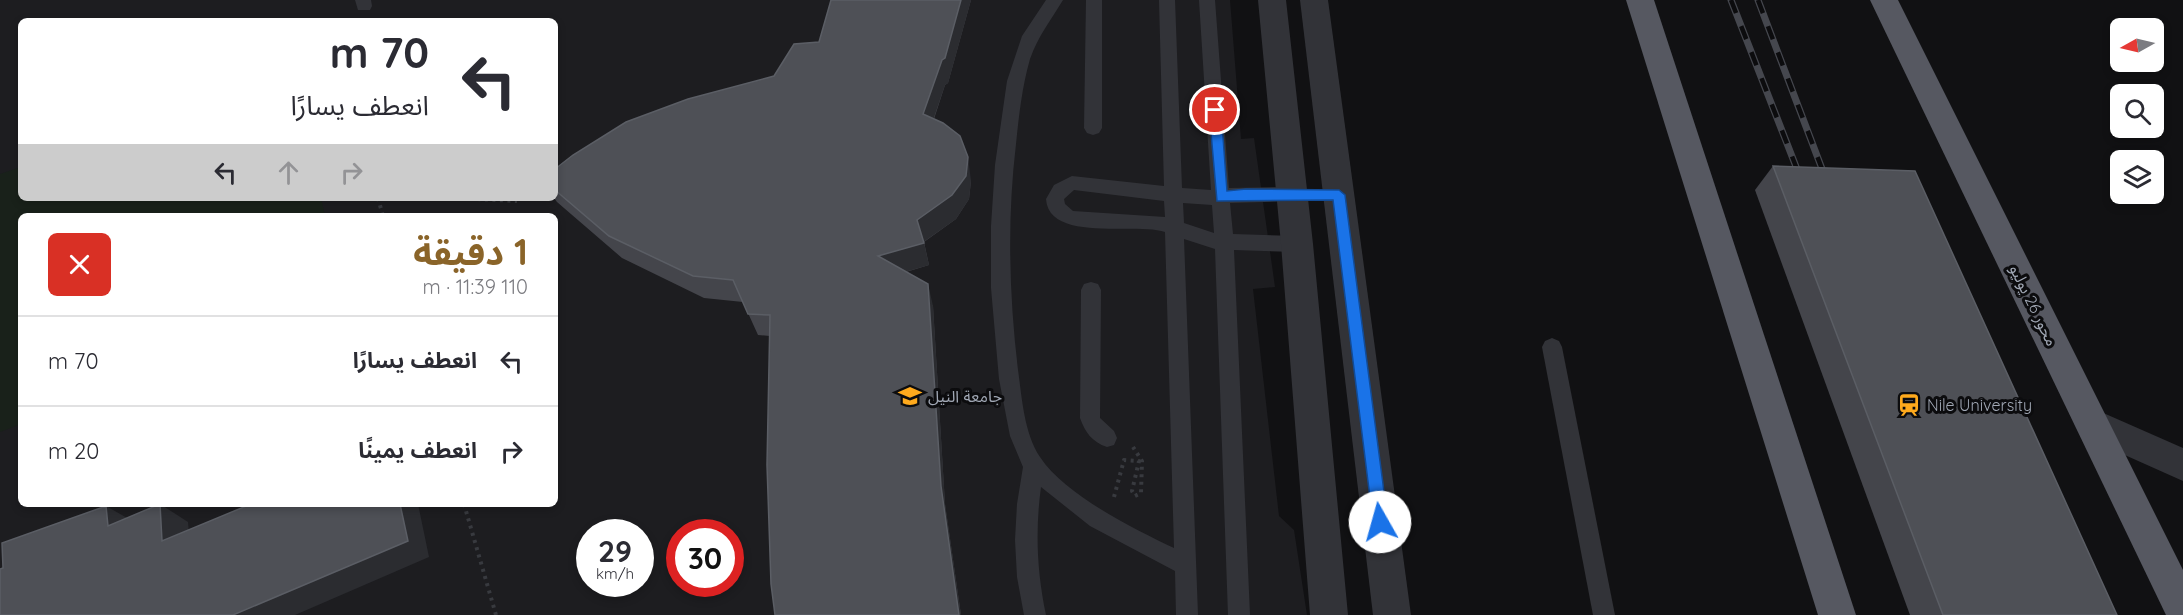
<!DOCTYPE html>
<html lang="ar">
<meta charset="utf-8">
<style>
:root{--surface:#fff;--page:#f2f2f3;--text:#2b2b33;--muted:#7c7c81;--line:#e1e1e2;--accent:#8a6429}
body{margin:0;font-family:Quicksand,"Noto Sans Arabic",sans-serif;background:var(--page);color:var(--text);direction:rtl;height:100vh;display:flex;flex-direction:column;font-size:22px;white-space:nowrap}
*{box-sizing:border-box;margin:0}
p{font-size:20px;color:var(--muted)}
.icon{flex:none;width:33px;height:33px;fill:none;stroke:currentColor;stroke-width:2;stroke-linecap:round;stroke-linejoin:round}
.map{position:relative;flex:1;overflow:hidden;direction:ltr}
.panel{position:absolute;left:18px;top:213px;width:540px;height:294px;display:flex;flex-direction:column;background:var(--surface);border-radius:9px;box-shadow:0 3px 9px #0003;direction:rtl}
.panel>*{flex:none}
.guide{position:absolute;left:18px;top:18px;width:540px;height:183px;border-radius:9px;box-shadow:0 3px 9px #0003;direction:rtl;background:#fff;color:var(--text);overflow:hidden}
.needle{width:39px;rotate:262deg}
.fabs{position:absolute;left:2110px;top:18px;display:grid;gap:12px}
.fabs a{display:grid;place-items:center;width:54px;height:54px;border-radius:9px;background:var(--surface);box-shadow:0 3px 9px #0003;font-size:30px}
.speed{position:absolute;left:576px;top:519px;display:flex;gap:12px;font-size:30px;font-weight:700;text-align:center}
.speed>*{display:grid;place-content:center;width:78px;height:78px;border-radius:50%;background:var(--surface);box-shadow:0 3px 9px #0003;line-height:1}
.speed small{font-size:15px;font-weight:400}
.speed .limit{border:9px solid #d22;background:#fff;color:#111}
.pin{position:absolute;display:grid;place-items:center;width:51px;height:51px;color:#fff;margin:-26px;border:3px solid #fff;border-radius:50%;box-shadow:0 2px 6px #0007}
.me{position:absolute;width:66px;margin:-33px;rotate:353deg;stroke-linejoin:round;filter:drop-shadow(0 0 4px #0008)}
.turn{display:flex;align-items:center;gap:21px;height:126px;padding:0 30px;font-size:27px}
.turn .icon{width:78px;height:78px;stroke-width:2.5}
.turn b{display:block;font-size:42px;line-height:51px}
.lanes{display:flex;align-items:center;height:57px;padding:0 30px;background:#0003;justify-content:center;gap:30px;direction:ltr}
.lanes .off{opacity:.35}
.round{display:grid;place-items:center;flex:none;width:63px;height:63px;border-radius:9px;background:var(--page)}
.overview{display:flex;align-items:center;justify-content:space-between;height:102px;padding:0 30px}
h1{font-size:36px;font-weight:700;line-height:45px;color:var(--accent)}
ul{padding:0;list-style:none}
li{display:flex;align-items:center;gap:18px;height:90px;padding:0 30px;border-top:2px solid var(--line)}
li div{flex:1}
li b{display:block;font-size:22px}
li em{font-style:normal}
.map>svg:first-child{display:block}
.built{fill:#1d1d20;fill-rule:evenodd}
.green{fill:#19211a}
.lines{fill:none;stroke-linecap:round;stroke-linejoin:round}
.path{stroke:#383a3f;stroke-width:4;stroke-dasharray:3 4.5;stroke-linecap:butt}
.service{fill:#323338;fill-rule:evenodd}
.minor{fill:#323338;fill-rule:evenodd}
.trunk{fill:#565861;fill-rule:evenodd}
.rail-casing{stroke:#45474e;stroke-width:7}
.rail{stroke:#0c0c0e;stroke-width:4.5;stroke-dasharray:14;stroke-linecap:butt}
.wall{fill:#44454b}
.shaded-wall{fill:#2b2c30}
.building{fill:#4e5056;stroke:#5b5e65;stroke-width:1.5}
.route{fill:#1a73e8;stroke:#114b97;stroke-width:1.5}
.labels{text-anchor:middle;stroke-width:6;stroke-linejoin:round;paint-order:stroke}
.street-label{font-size:16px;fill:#a1a8b5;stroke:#0c0c0e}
.poi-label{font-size:16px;fill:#a1a8b5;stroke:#0c0c0e;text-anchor:start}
</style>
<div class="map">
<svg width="2183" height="615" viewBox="0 0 2183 615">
<rect width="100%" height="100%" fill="#111113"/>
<path class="built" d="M 0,0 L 1230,0 L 1241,139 L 1254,138 L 1275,287 L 1253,289 L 1279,516 L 1294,530 L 1307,615 L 0,615 ZM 21,21 L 555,21 L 555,198 L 21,198 ZM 21,216 L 555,216 L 555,504 L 21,504 ZM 590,532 L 640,532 L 640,584 L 590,584 ZM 680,532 L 730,532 L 730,584 L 680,584 Z"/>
<polygon class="green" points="21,167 21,198 321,198 325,216 21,216 21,424 0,432 0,174"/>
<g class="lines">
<g class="path">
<polyline points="378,198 383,216"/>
<polyline points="455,198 517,201"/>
<polyline points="1114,497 1124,460 1139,461 1132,491 1135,496 1141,493 1142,461 1133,447"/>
<polyline points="464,504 496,615"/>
</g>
<g class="service">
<polygon points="355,0 371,0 372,6 370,10 358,10"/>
<path d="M 1046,0 L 1063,0 C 1051,20 1038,36 1030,59 C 1022,87 1019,115 1016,144 C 1007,219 1009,295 1018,370 C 1022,398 1024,433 1040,457 C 1065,495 1134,529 1174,548 L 1165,232 C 1136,222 1049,243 1046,199 L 1054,185 L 1072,176 L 1164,186 L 1159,0 L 1175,0 L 1182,188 L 1211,190 L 1199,0 L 1215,0 L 1229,188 L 1292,187 L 1298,189 L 1301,194 L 1298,199 L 1292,201 L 1230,203 L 1233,234 L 1297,236 L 1304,239 L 1306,244 L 1304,249 L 1297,252 L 1234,250 L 1250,615 L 1228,615 L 1215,249 L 1184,239 L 1198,615 L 1176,615 L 1175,571 L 1090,526 L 1041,487 C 1035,531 1037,572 1046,615 L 1024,615 L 1017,577 L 1015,540 L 1017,504 L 1023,467 L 1010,436 L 999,379 L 991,288 L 991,226 L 995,165 L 1007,81 L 1022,36 ZM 1074,190 L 1164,201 L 1165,217 L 1073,211 L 1065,204 L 1064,199 ZM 1183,203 L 1212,205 L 1214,233 L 1184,223 Z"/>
<polygon points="1086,0 1102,0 1102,128 1099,133 1093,135 1087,133 1084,128"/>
<path d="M 1091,282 L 1098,284 L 1101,290 L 1100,418 L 1114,431 L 1117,438 L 1114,445 L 1107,447 C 1092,442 1085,432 1080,418 L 1081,290 L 1084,284 Z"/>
<polygon points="1552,338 1559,341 1562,347 1615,615 1593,615 1542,347 1545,341"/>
</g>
<g class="minor">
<polygon points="1258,0 1286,0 1313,244 1348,615 1310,615 1281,244"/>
<polygon points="1300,0 1328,0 1411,615 1373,615"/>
<polygon points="2092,408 2183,448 2183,481 2080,435 2075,424 2080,413"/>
</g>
<g class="trunk">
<polygon points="1626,0 1654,0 1856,615 1818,615"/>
<polygon points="1870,0 1898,0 2183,570 2183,615 2166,615"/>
</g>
<g class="rail-casing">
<g id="rail">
<polyline points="1731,0 1802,182"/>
<polyline points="1758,0 1827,182"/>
</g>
</g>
<use href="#rail" class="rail"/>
</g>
<g class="wall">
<polygon points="831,0 971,0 948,83 945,85 934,119 971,181 969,199 956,219 924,242 929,265 906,272 933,306 945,504 961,615 775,615 770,336 758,335 743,302 704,298 622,258 557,202 554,198 555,169 774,76 819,42"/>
<polygon points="1773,166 2117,615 1910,615 1755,190"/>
</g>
<g class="shaded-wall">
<polygon points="961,0 971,0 948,83 945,85 927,138 923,114"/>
<polygon points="968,157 971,181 969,199 956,219 922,243 917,220"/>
<polygon points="924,243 929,265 884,278 878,256"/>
<polygon points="928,284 933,306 945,504 961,615 959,615 957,605 941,486"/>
<polygon points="160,504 188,522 191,558 162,541"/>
<polygon points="400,504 418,504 429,557 295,615 233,615"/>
<polygon points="106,506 136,523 108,526"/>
</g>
<g class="building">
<polygon points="831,0 961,0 945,58 942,60 923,114 943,123 960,136 968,157 966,176 952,195 917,220 924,243 878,256 928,284 941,486 959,615 775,615 771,584 767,465 770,315 748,314 733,280 693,276 609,236 555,190 555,169 573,155 626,122 688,99 774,76 794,44 819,42"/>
<polygon points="1773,166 1915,171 2117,615 1943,615"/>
<polygon points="160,504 162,541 251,504 400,504 408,541 233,615 0,615 0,569 3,568 2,543 106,506 108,526"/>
</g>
<polygon class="route" points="1215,105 1221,110 1227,191 1246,189 1339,190 1345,195 1388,522 1386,527 1380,530 1375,527 1373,522 1333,200 1217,201 1209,110"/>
<defs>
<g id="university-bare" transform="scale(1.8)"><path d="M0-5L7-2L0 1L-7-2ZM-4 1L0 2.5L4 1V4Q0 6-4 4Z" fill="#ffaa1d" stroke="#0c0c0e" stroke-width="2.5" paint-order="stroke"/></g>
<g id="station-bare" transform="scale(1.8)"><path d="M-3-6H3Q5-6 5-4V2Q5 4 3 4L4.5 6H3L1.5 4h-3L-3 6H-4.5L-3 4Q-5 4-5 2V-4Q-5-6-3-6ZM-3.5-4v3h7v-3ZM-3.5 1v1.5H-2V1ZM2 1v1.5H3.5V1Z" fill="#ffaa1d" stroke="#0c0c0e" stroke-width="2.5" paint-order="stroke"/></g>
</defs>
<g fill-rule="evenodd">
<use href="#university-bare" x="910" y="396"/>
<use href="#station-bare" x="1909" y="405"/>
</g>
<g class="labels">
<g class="street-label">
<text transform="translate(2034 305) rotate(64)" y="6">محور 26 يوليو</text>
</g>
<g class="poi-label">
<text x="928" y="402">جامعة النيل</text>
<text x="1927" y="411">Nile University</text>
</g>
</g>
</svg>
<div class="fabs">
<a><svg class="needle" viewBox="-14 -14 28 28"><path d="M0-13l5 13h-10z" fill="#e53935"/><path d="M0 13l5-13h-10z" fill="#7c7c81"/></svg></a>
<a><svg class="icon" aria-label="search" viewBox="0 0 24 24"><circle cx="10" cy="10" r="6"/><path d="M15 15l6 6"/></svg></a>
<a><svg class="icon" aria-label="layers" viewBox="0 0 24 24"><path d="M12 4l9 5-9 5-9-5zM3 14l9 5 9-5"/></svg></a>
</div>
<div class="speed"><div>29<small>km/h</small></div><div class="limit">30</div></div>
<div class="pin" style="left:1215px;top:110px;background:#d93025"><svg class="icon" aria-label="arrive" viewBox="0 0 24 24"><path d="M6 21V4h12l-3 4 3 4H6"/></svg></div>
<svg class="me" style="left:1380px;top:522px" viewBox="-20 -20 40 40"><circle r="19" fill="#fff"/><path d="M0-13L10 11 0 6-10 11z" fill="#1a73e8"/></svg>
<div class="guide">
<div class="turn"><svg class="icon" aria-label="left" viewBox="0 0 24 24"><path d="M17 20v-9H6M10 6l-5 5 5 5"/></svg><div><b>70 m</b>انعطف يسارًا</div></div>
<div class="lanes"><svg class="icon" aria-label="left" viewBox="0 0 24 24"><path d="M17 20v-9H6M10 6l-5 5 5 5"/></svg><svg class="icon off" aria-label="ahead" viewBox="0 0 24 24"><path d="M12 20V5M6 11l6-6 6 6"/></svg><svg class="icon off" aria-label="right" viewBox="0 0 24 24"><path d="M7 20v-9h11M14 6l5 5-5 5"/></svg></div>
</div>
<section class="panel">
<div class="overview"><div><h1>1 دقيقة</h1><p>110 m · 11:39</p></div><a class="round" style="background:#d93025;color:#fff"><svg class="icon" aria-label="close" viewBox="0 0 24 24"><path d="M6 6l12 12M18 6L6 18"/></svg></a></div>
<ul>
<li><svg class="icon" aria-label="left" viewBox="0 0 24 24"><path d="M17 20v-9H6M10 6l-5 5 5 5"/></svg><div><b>انعطف يسارًا</b></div><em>70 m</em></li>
<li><svg class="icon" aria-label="right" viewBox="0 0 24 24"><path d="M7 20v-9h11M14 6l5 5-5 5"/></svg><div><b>انعطف يمينًا</b></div><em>20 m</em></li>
</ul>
</section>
</div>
